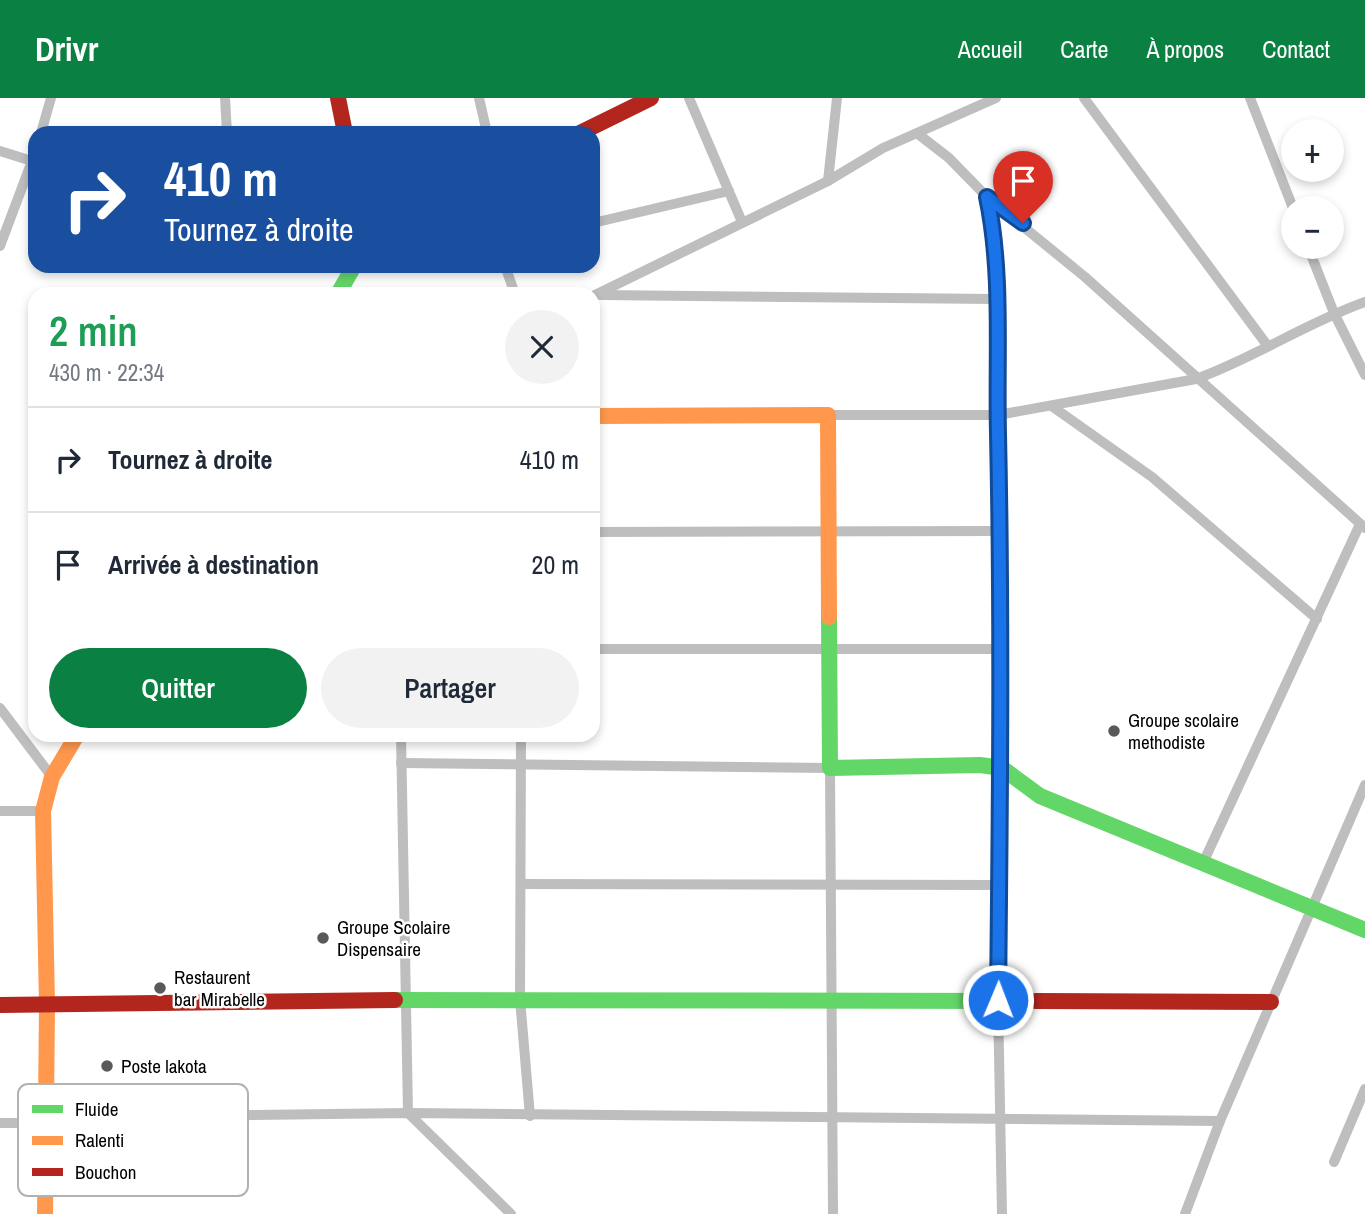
<!DOCTYPE html>
<html lang="fr">
<meta charset="utf-8">
<style>
:root{--surface:#fff;--page:#f2f2f3;--text:#1f2937;--muted:#747a83;--line:#e0e1e3;--accent:#0b8043}
body{margin:0;font-family:"Archivo Narrow",sans-serif;background:var(--page);color:var(--text);height:100vh;display:flex;flex-direction:column;font-size:26px;white-space:nowrap}
*{box-sizing:border-box;margin:0}
p{font-size:23px;color:var(--muted)}
.icon{flex:none;width:38px;height:38px;fill:none;stroke:currentColor;stroke-width:2;stroke-linecap:round;stroke-linejoin:round}
.map{position:relative;flex:1;overflow:hidden}
.details{position:absolute;left:28px;top:189px;width:572px;height:455px;display:flex;flex-direction:column;background:var(--surface);border-radius:21px;box-shadow:0 4px 10px #0003}
.details>*{flex:none}
.guide{position:absolute;left:28px;top:28px;width:572px;height:147px;border-radius:21px;box-shadow:0 4px 10px #0003;background:#1a4fa0;color:#fff;overflow:hidden}
.controls{position:absolute;left:1281px;top:21px;display:grid;gap:14px}
.controls a{display:grid;place-items:center;width:63px;height:63px;border-radius:50%;background:var(--surface);box-shadow:0 4px 10px #0003;font-size:35px}
.pin{position:absolute;display:grid;place-items:center;width:60px;height:60px;color:#fff;margin:-72px -30px;border-radius:50% 50% 50% 0;rotate:-45deg;box-shadow:0 0 7px #0007}
.pin .icon{rotate:45deg}
.me{position:absolute;width:77px;margin:-38px;rotate:1deg;stroke-linejoin:round;filter:drop-shadow(0 0 5px #0008)}
.turn{display:flex;align-items:center;gap:24px;height:147px;padding:0 21px;font-size:32px}
.turn .icon{width:91px;height:91px;stroke-width:2.5}
.turn b{display:block;font-size:49px;line-height:60px}
.round{display:grid;place-items:center;flex:none;width:74px;height:74px;border-radius:37px;background:var(--page)}
.summary{display:flex;align-items:center;justify-content:space-between;height:119px;padding:0 21px}
h1{font-size:42px;font-weight:600;line-height:52px;color:#1e9e55}
.cta{display:flex;gap:14px;margin-top:auto;padding:14px 21px}
.cta a{flex:1;height:80px;border-radius:42px;background:var(--accent);color:#fff;font-size:28px;font-weight:600;line-height:80px;text-align:center}
.cta a+a{background:var(--page);color:var(--text)}
ul{padding:0;list-style:none}
li{display:flex;align-items:center;gap:21px;height:105px;padding:0 21px;border-top:2px solid var(--line)}
li div{flex:1}
li b{display:block;font-size:26px}
li em{font-style:normal}
header{display:flex;align-items:center;gap:42px;box-sizing:border-box;height:98px;padding:0 35px;background:var(--accent);color:#fff}
header strong{font-size:33px}
nav{display:flex;gap:38px;margin-inline-start:auto;font-size:24px}
.map>svg:first-child{display:block}
.lines{fill:none;stroke-linecap:round;stroke-linejoin:round}
.street{stroke:#bebebe;stroke-width:10}
.fast{stroke:#63d668;stroke-width:16}
.slow{stroke:#ff974d;stroke-width:16}
.jam{stroke:#b3261e;stroke-width:16}
.route-casing{stroke:#114b97;stroke-width:18}
.route{stroke:#1a73e8;stroke-width:12}
.poi-dot{fill:#595959;stroke:#fff;stroke-width:2.5}
.labels{text-anchor:middle;stroke-width:5;stroke-linejoin:round;paint-order:stroke}
.poi-label{font-size:19px;fill:#000;stroke:#fff;text-anchor:start}
.key{fill:#fff;stroke:#b2b2b2;stroke-width:2}
.key-label{font-size:19px;fill:#000}
</style>
<header>
<strong>Drivr</strong>
<nav><a>Accueil</a><a>Carte</a><a>À propos</a><a>Contact</a></nav>
</header>
<div class="map">
<svg width="1365" height="1116" viewBox="0 0 1365 1116">
<rect width="100%" height="100%" fill="#fff"/>
<g class="lines">
<g class="street">
<polyline points="225,0 227,35"/>
<polyline points="479,0 487,35"/>
<polyline points="689,0 742,124"/>
<polyline points="1084,0 1267,247"/>
<polyline points="1250,0 1293,110"/>
<polyline points="41,35 51,0"/>
<polyline points="918,36 949,60 987,99 994,132 1002,605 998,902 1002,1116"/>
<polyline points="0,53 35,64"/>
<polyline points="828,83 837,0"/>
<polyline points="987,99 1085,179 1365,430"/>
<polyline points="593,125 729,93"/>
<polyline points="0,148 35,55"/>
<polyline points="1308,149 1334,215 1365,277"/>
<polyline points="505,168 515,196"/>
<polyline points="515,195 541,196"/>
<polyline points="595,197 828,83 883,50 996,0"/>
<polyline points="600,197 996,201"/>
<polyline points="1053,309 1152,379 1317,521"/>
<path d="M 828,317 L 998,317 L 1196,281 C 1254,260 1306,225 1365,204"/>
<polyline points="593,434 1000,433"/>
<polyline points="593,551 1000,551"/>
<polyline points="0,610 52,679"/>
<polyline points="401,637 408,1015 511,1116"/>
<polyline points="521,637 520,901 530,1018"/>
<polyline points="401,665 830,670 833,1116"/>
<polyline points="0,713 43,713"/>
<polyline points="1203,765 1360,426"/>
<polyline points="522,786 999,787"/>
<polyline points="0,1025 46,1025 111,1019 408,1015 1220,1023"/>
<polyline points="1334,1064 1365,991"/>
<polyline points="1185,1116 1220,1023 1365,687"/>
</g>
<g class="fast">
<polyline points="338,196 354,168"/>
<polyline points="829,519 830,670 980,667 1002,670 1040,698 1365,832"/>
<polyline points="395,902 1036,903"/>
</g>
<g class="slow">
<polyline points="593,318 828,317 829,519"/>
<polyline points="45,1116 47,906 43,713 52,679 77,637"/>
</g>
<g class="jam">
<polyline points="338,0 345,35"/>
<polyline points="580,35 651,0"/>
<polyline points="1036,903 1271,904"/>
<polyline points="0,907 395,902"/>
</g>
</g>
<g class="lines">
<g class="route-casing">
<path id="route" d="M 998,902 C 1000,713 1002,525 998,336 C 996,258 1003,175 987,99 L 1023,125"/>
</g>
<use href="#route" class="route"/>
</g>
<g class="poi-dot">
<circle cx="1114" cy="633" r="7"/>
<circle cx="323" cy="840" r="7"/>
<circle cx="160" cy="890" r="7"/>
<circle cx="107" cy="968" r="7"/>
</g>
<g class="labels">
<g class="poi-label">
<text x="1128" y="629">Groupe scolaire<tspan x="1128" dy="22">methodiste</tspan></text>
<text x="337" y="836">Groupe Scolaire<tspan x="337" dy="22">Dispensaire</tspan></text>
<text x="174" y="886">Restaurent<tspan x="174" dy="22">bar Mirabelle</tspan></text>
<text x="121" y="975">Poste lakota</text>
</g>
</g>
<rect x="18" y="986" width="230" height="112" rx="10" class="key"/>
<rect x="32" y="1007" width="31" height="8" fill="#63d668"/>
<rect x="32" y="1038" width="31" height="9" fill="#ff974d"/>
<rect x="32" y="1070" width="31" height="8" fill="#b3261e"/>
<g class="key-label">
<text x="75" y="1018">Fluide</text>
<text x="75" y="1049">Ralenti</text>
<text x="75" y="1081">Bouchon</text>
</g>
</svg>
<div class="controls">
<a>+</a>
<a>−</a>
</div>
<div class="pin" style="left:1023px;top:125px;background:#d93025"><svg class="icon" aria-label="arrive" viewBox="0 0 24 24"><path d="M6 21V4h12l-3 4 3 4H6"/></svg></div>
<svg class="me" style="left:998px;top:902px" viewBox="-20 -20 40 40"><circle r="17" fill="#1a73e8" stroke="#fff" stroke-width="3"/><path d="M0-11L8 9 0 5-8 9z" fill="#fff"/></svg>
<div class="guide">
<div class="turn"><svg class="icon" aria-label="right" viewBox="0 0 24 24"><path d="M7 20v-9h11M14 6l5 5-5 5"/></svg><div><b>410 m</b>Tournez à droite</div></div>
</div>
<section class="details">
<div class="summary"><div><h1>2 min</h1><p>430 m · 22:34</p></div><a class="round"><svg class="icon" aria-label="close" viewBox="0 0 24 24"><path d="M6 6l12 12M18 6L6 18"/></svg></a></div>
<ul>
<li><svg class="icon" aria-label="right" viewBox="0 0 24 24"><path d="M7 20v-9h11M14 6l5 5-5 5"/></svg><div><b>Tournez à droite</b></div><em>410 m</em></li>
<li><svg class="icon" aria-label="arrive" viewBox="0 0 24 24"><path d="M6 21V4h12l-3 4 3 4H6"/></svg><div><b>Arrivée à destination</b></div><em>20 m</em></li>
</ul>
<div class="cta"><a>Quitter</a><a>Partager</a></div>
</section>
</div>
